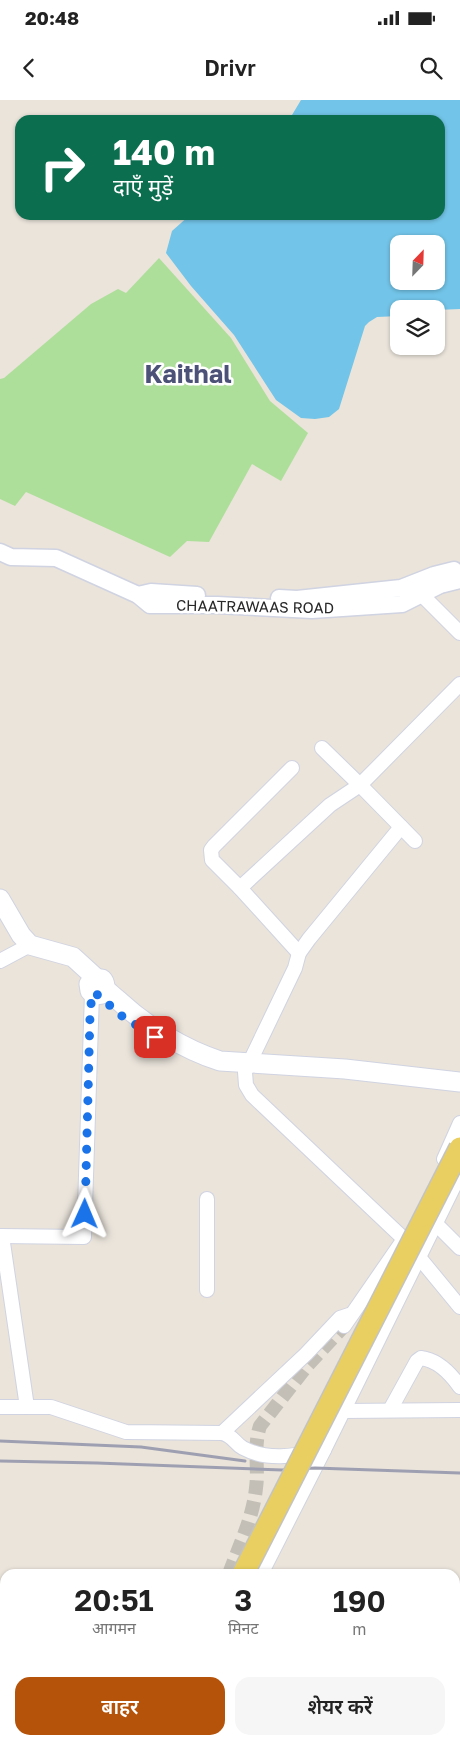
<!DOCTYPE html>
<html lang="hi">
<meta charset="utf-8">
<style>
:root{--surface:#fff;--page:#f6f6f6;--text:#222;--muted:#767676;--accent:#b45309}
body{margin:0;font-family:"Golos Text","Noto Sans Devanagari",sans-serif;background:var(--page);color:var(--text);height:100vh;display:flex;flex-direction:column;font-size:19px;white-space:nowrap}
*{box-sizing:border-box;margin:0}
p{font-size:16px;color:var(--muted)}
.icon{flex:none;width:28px;height:28px;fill:none;stroke:currentColor;stroke-width:2;stroke-linecap:round;stroke-linejoin:round}
.map{position:relative;flex:1;overflow:hidden}
.sheet{position:absolute;left:0px;top:1469px;width:460px;height:176px;display:flex;flex-direction:column;background:var(--surface);border-radius:15px 15px 0 0;box-shadow:0 1px 4px #0004}
.sheet>*{flex:none}
.top-card{position:absolute;left:15px;top:15px;width:430px;height:105px;border-radius:15px;box-shadow:0 1px 4px #0004;background:#0b6e4f;color:#fff;overflow:hidden}
.needle{width:32px;rotate:23deg}
.tools{position:absolute;left:390px;top:135px;display:grid;gap:10px}
.tools a{display:grid;place-items:center;width:55px;height:55px;border-radius:10px;background:var(--surface);box-shadow:0 1px 4px #0004;font-size:25px}
.pin{position:absolute;display:grid;place-items:center;width:42px;height:42px;color:#fff;margin:-21px;border-radius:10px;box-shadow:0 2px 8px #0006}
.me{position:absolute;width:55px;margin:-28px;rotate:1deg;stroke-linejoin:round;filter:drop-shadow(0 0 4px #0008)}
.turn{display:flex;align-items:center;gap:18px;height:105px;padding:0 15px;font-size:22px}
.turn .icon{width:65px;height:65px;stroke-width:2.5}
.turn b{display:block;font-size:35px;line-height:42px}
.eta{display:flex;justify-content:space-evenly;align-items:center;height:85px;text-align:center}
.eta b{font-size:30px;font-weight:600;line-height:35px}
.action{display:flex;gap:10px;margin-top:auto;padding:10px 15px}
.action a{flex:1;height:58px;border-radius:15px;background:var(--accent);color:#fff;font-size:20px;font-weight:600;line-height:58px;text-align:center}
.action a+a{background:var(--page);color:var(--text)}
.status{display:flex;justify-content:space-between;align-items:center;height:35px;padding:0 25px;background:var(--surface);direction:ltr}
.status svg{height:14px;fill:currentColor}
header{display:flex;justify-content:space-between;align-items:center;height:65px;padding:0 15px;background:var(--surface);font-size:22px;font-weight:600}
.map>svg:first-child{display:block}
.green{fill:#aedf9a}
.water{fill:#72c4e8;fill-rule:evenodd}
.lines{fill:none;stroke-linecap:round;stroke-linejoin:round}
.minor-tunnel{stroke:#c3bfb7;stroke-width:14;stroke-dasharray:14 7;stroke-linecap:butt}
.minor-casing{stroke:#d0d3e1;stroke-width:16}
.tertiary-casing{stroke:#d0d3e1;stroke-width:19}
.secondary-casing{stroke:#d0d3e1;stroke-width:21}
.primary-casing{stroke:#c3c3c3;stroke-width:24}
.minor{stroke:#fff;stroke-width:14}
.tertiary{stroke:#fff;stroke-width:16}
.secondary{stroke:#fff;stroke-width:19}
.primary{stroke:#e9cf61;stroke-width:21}
.rail{stroke:#9ea0b2;stroke-width:3}
.primary-bridge-casing{stroke:#c3c3c3;stroke-width:24;stroke-linecap:butt}
.primary-bridge{stroke:#e9cf61;stroke-width:21}
.route{stroke:#1a73e8;stroke-width:9;stroke-dasharray:0 16.2}
.labels{text-anchor:middle;stroke-width:5;stroke-linejoin:round;paint-order:stroke}
.street-label{font-size:15px;fill:#292929;stroke:#fff}
.town-label{font-size:25px;font-weight:bold;fill:#4b5177;stroke:#fff}
</style>
<div class="status"><b>20:48</b><svg viewBox="0 0 49 12"><path d="M0 12V9h3v3zM5 12V6h3v6zM10 12V3h3v9zM15 12V0h3v12zM26 1h20v11H26zM47 4h2v5h-2z"/></svg></div>
<header><svg class="icon" aria-label="back" viewBox="0 0 24 24"><path d="M15 5l-7 7 7 7"/></svg>Drivr<svg class="icon" aria-label="search" viewBox="0 0 24 24"><circle cx="10" cy="10" r="6"/><path d="M15 15l6 6"/></svg></header>
<div class="map">
<svg width="460" height="1644" viewBox="0 0 460 1644">
<rect width="100%" height="100%" fill="#eae4db"/>
<polygon class="green" points="159,158 231,238 270,301 308,333 281,381 252,364 209,442 187,441 170,457 26,392 15,406 0,399 0,279 4,278 91,204 118,189 126,193"/>
<path class="water" d="M 301,0 L 460,0 L 460,209 L 436,210 L 436,209 L 399,209 L 399,216 L 377,217 L 369,222 L 365,226 L 339,309 L 329,317 L 315,319 L 301,318 L 276,300 L 234,235 L 191,186 L 166,153 L 172,131 L 190,115 L 440,115 L 440,20 L 289,20 ZM 399,144 L 436,144 L 436,181 L 399,181 Z"/>
<g class="lines">
<path class="minor-tunnel" d="M 229,1474 C 239,1446 253,1418 256,1388 C 259,1367 253,1347 260,1326 L 306,1267 L 344,1226"/>
<g class="minor-casing">
<g id="minor">
<polyline points="415,488 460,533"/>
<polyline points="322,648 360,685 415,741"/>
<polyline points="292,668 214,746 211,750 212,760 240,788 299,853"/>
<polyline points="401,727 309,839 299,853 295,868 245,972 246,985 252,995 404,1139 460,1207"/>
<polyline points="240,788 330,705 360,685 460,584"/>
<polyline points="0,861 30,845"/>
<polyline points="444,1059 460,1023"/>
<polyline points="207,1099 207,1190"/>
<polyline points="435,1123 460,1148"/>
<polyline points="0,1136 84,1137 92,893"/>
<polyline points="344,1226 404,1139"/>
<polyline points="0,1307 27,1307 2,1136"/>
<path d="M 27,1307 L 51,1307 L 126,1332 L 222,1333 C 234,1336 234,1343 243,1348 C 269,1362 298,1355 324,1350 L 460,1074"/>
<path d="M 390,1310 L 417,1261 L 421,1258 C 437,1260 451,1274 460,1287"/>
<polyline points="342,1311 460,1310"/>
<polyline points="222,1333 306,1254 340,1218 349,1215"/>
<polyline points="261,1474 324,1350"/>
<polyline points="282,1644 284,1640"/>
</g>
</g>
<g class="tertiary-casing">
<g id="tertiary">
<polyline points="0,452 11,457 56,458 138,495 150,505 217,505 312,510 402,504 440,485 460,480"/>
<polyline points="138,495 151,492 197,495"/>
<polyline points="279,498 297,499 401,488 434,475 454,470"/>
<polyline points="0,1632 5,1634"/>
<polyline points="20,1640 31,1644"/>
<polyline points="318,1640 320,1644"/>
<polyline points="170,1644 172,1640"/>
</g>
</g>
<g class="secondary-casing">
<g id="secondary">
<polyline points="0,799 21,835 30,845 73,857 96,878"/>
<path d="M 106,889 L 102,894 L 95,895 L 90,891 L 89,884 L 93,879 L 102,879 C 106,883 104,886 106,889 C 109,893 115,897 118,900 C 146,926 183,949 220,961 L 345,969 L 460,982"/>
</g>
</g>
<g class="primary-casing">
<polyline id="primary" points="154,1644 156,1640"/>
</g>
<use href="#minor" class="minor"/>
<use href="#tertiary" class="tertiary"/>
<use href="#secondary" class="secondary"/>
<use href="#primary" class="primary"/>
<g class="rail">
<polyline points="0,1341 141,1347 245,1361"/>
<polyline points="0,1361 97,1363 282,1370 315,1368 460,1373"/>
</g>
<g class="primary-bridge-casing">
<polyline id="primary-bridge" points="243,1474 460,1048"/>
</g>
<use href="#primary-bridge" class="primary-bridge"/>
</g>
<g class="lines">
<polyline class="route" points="85,1114 90,916 92,893 98,895 122,916 155,937"/>
</g>
<g class="labels">
<g class="street-label">
<text transform="translate(255 507) rotate(1)" y="5">CHAATRAWAAS ROAD</text>
</g>
<g class="town-label">
<text x="188" y="283">Kaithal</text>
</g>
</g>
</svg>
<div class="tools">
<a><svg class="needle" viewBox="-14 -14 28 28"><path d="M0-13l5 13h-10z" fill="#e53935"/><path d="M0 13l5-13h-10z" fill="#767676"/></svg></a>
<a><svg class="icon" aria-label="layers" viewBox="0 0 24 24"><path d="M12 4l9 5-9 5-9-5zM3 14l9 5 9-5"/></svg></a>
</div>
<div class="pin" style="left:155px;top:937px;background:#d93025"><svg class="icon" aria-label="arrive" viewBox="0 0 24 24"><path d="M6 21V4h12l-3 4 3 4H6"/></svg></div>
<svg class="me" style="left:85px;top:1114px" viewBox="-20 -20 40 40"><path d="M0-17L14 15 0 8-14 15z" fill="#1a73e8" stroke="#fff" stroke-width="4"/></svg>
<div class="top-card">
<div class="turn"><svg class="icon" aria-label="right" viewBox="0 0 24 24"><path d="M7 20v-9h11M14 6l5 5-5 5"/></svg><div><b>140 m</b>दाएँ मुड़ें</div></div>
</div>
<section class="sheet">
<div class="eta">
<div><b>20:51</b><p>आगमन</p></div>
<div><b>3</b><p>मिनट</p></div>
<div><b>190</b><p>m</p></div>
</div>
<div class="action"><a>बाहर</a><a>शेयर करें</a></div>
</section>
</div>
